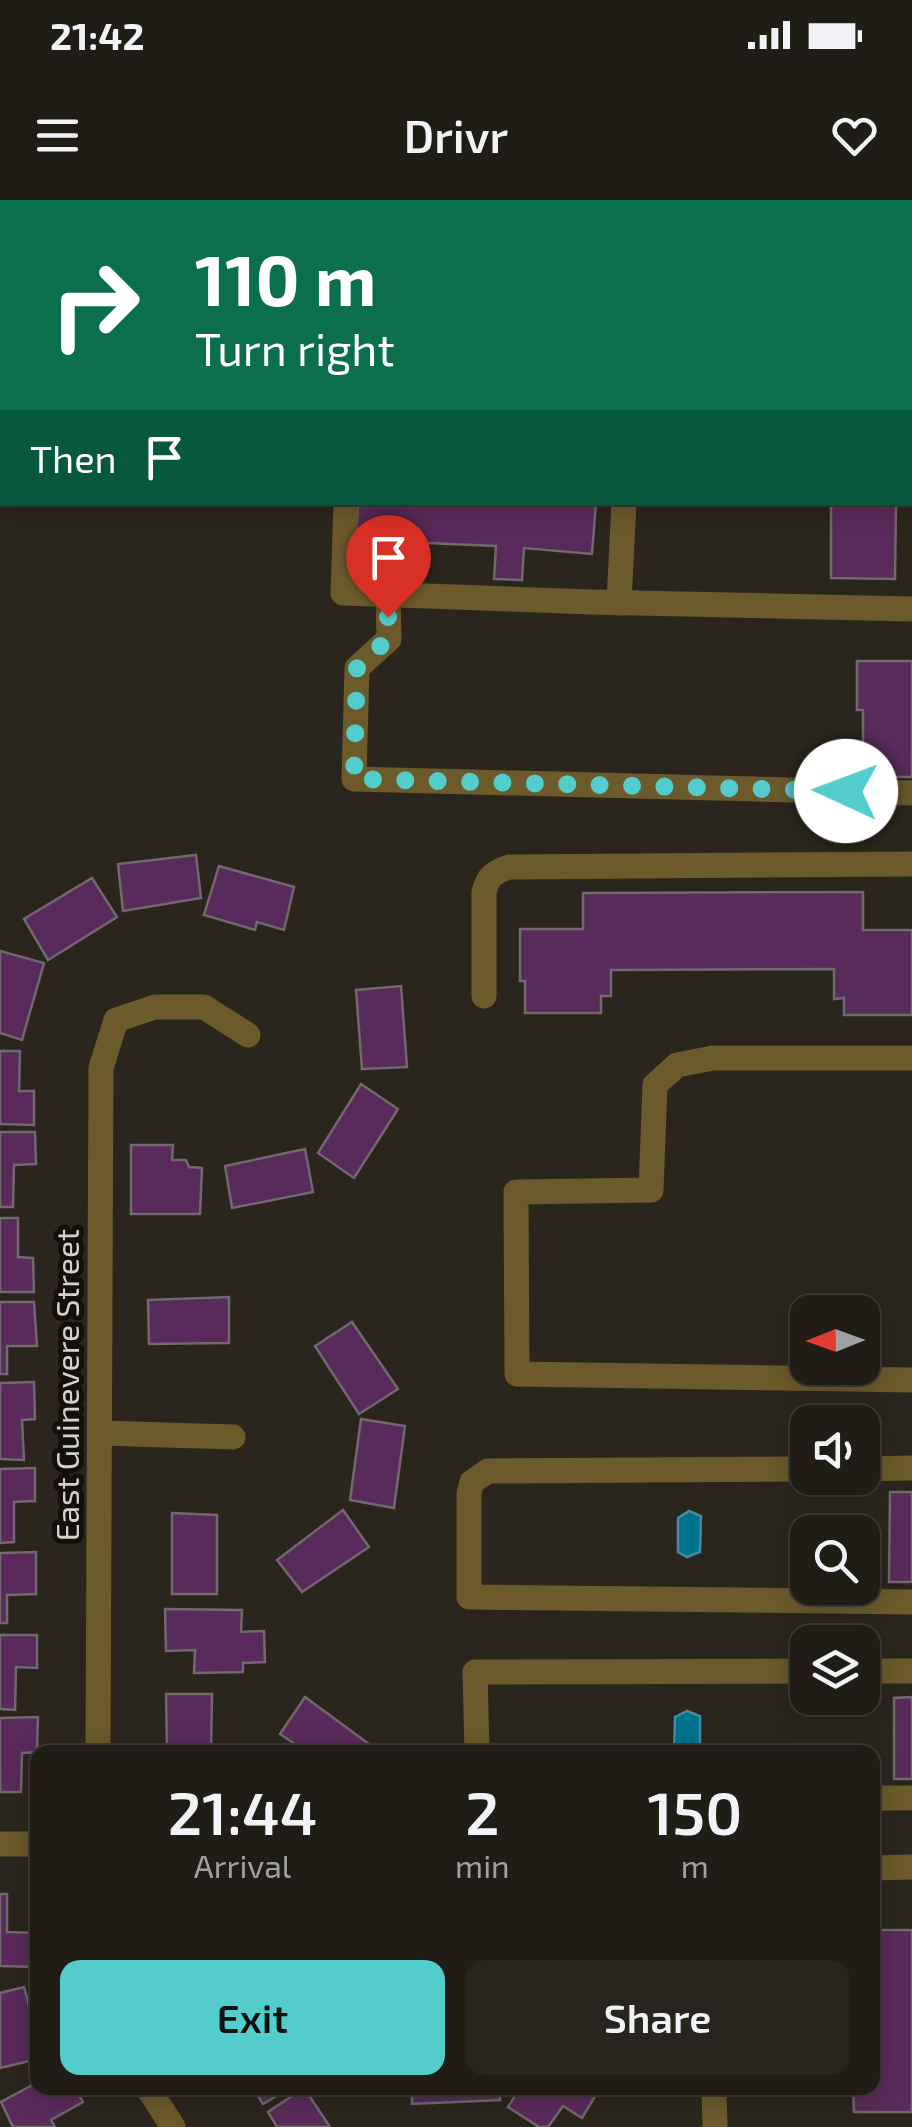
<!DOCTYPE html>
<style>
:root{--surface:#201c16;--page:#28251f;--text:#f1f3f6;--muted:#a2a1a1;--line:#3d3a35;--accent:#52cdcc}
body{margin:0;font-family:"Exo 2",sans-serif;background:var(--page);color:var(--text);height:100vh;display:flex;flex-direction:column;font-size:38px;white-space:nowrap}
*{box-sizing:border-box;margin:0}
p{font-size:32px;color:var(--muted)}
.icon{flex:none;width:55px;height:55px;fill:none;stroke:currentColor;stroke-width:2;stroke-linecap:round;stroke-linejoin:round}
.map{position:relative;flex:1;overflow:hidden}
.details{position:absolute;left:30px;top:1545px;width:850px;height:350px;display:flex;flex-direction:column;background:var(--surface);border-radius:20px;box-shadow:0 5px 25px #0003,0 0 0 2px var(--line)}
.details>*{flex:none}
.hud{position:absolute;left:0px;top:0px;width:912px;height:305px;box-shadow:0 5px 25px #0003,0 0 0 2px var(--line);background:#0b6e4f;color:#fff;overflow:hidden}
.needle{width:65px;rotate:269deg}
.tools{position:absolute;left:790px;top:1095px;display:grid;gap:20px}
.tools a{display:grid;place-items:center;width:90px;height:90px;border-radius:20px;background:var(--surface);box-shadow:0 5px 25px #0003,0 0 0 2px var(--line);font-size:50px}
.pin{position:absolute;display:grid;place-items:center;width:85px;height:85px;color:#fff;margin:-102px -42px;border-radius:50% 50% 50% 0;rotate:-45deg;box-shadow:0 0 10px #0007}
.pin .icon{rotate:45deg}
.me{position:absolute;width:110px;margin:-55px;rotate:272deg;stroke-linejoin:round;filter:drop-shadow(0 0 8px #0008)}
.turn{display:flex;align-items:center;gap:35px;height:210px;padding:0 30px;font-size:45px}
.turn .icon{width:130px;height:130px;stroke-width:2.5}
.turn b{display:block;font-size:70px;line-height:85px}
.then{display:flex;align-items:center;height:95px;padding:0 30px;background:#0003;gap:20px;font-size:38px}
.eta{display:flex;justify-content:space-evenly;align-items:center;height:170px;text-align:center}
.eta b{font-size:60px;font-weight:600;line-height:70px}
.button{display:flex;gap:20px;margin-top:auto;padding:20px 30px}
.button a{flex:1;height:115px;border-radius:20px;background:var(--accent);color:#111;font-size:40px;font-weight:600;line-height:115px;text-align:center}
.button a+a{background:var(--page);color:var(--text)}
.status{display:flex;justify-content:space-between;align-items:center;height:70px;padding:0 50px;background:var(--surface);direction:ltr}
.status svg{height:28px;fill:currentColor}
header{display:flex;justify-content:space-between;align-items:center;height:130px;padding:0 30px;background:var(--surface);font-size:45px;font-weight:600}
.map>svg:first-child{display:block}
.water{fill:#01728e;stroke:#408ea0;stroke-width:2.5}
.building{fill:#592b5a;stroke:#716870;stroke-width:2.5}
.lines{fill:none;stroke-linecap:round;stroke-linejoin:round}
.minor{stroke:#6c5a2b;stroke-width:25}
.route{stroke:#52cdcc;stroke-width:18;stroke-dasharray:0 32.4}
.labels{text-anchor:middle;stroke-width:10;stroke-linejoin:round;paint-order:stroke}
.street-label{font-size:32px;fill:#d4d1cb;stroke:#12100c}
</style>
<div class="status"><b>21:42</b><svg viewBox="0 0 49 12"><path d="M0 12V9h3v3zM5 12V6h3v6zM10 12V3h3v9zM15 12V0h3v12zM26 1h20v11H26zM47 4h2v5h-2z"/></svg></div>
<header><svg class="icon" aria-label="menu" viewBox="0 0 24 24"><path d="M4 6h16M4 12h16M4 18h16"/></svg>Drivr<svg class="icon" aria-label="heart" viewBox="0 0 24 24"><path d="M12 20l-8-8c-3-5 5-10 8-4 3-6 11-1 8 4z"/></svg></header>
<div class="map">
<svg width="912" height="1927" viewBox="0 0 912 1927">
<rect width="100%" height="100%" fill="#2b261d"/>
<g class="water">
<polygon points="689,1311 701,1316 700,1352 687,1357 678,1352 678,1318"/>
<polygon points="687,1511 700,1516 700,1552 674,1552 675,1517"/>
</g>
<g class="building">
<polygon points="773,0 885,0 773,2"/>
<polygon points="358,302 596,302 592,354 524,348 522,380 494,379 496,346 356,340"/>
<polygon points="831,302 896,302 895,379 831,378"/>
<polygon points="857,461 912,461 912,577 863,577 863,510 857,510"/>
<polygon points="196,655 201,698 123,711 118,664"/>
<polygon points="219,666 294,687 284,730 257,722 255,730 204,715"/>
<polygon points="92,678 117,717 48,760 24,719"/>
<polygon points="863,692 863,730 912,730 912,815 844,815 844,798 834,799 834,769 611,770 611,796 601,796 601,813 525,813 525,781 520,781 520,729 583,729 583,693"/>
<polygon points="0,751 44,763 22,840 0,833"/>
<polygon points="401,786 407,867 362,869 356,790"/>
<polygon points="0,851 20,851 19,891 34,891 34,925 0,924"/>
<polygon points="361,884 398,909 354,978 318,953"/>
<polygon points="0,932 35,932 36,964 14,965 13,1007 0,1007"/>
<polygon points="131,945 173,945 172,960 186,960 189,967 202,968 200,1014 131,1014"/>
<polygon points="305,949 313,992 232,1008 225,966"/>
<polygon points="0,1018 18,1018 18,1057 33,1058 34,1092 0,1092"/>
<polygon points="229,1097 229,1143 149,1144 148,1100"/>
<polygon points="0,1102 34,1102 37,1146 7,1146 7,1174 0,1174"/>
<polygon points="352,1122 398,1189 359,1214 315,1146"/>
<polygon points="34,1182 35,1219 22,1220 24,1260 0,1259 0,1183"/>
<polygon points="361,1219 405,1226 394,1308 350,1300"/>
<polygon points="35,1268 35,1301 14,1302 14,1342 0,1343 0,1269"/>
<polygon points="890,1292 912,1292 912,1382 889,1382"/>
<polygon points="343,1310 369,1347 302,1392 277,1360"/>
<polygon points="172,1313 217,1315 217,1394 172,1394"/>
<polygon points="36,1352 36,1394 7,1395 7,1423 0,1423 0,1353"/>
<polygon points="165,1409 242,1410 241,1432 264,1431 265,1462 243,1463 243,1472 194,1473 195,1450 166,1451"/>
<polygon points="0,1435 37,1435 37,1468 16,1467 15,1510 0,1509"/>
<polygon points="166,1494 212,1494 211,1552 167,1552"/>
<polygon points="305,1497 369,1544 363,1552 298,1552 301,1548 280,1534"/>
<polygon points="912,1497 912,1579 894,1579 894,1498"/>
<polygon points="38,1517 37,1552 22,1553 21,1592 0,1592 0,1518"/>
<polygon points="0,1694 7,1694 7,1732 36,1733 36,1767 0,1766"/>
<polygon points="872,1730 912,1730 912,1912 854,1912 853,1888 872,1888"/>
<polygon points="24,1787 34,1824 38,1824 38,1859 0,1868 0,1793"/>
<polygon points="38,1882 38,1888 75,1888 83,1902 51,1920 55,1927 13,1927 1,1902"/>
<polygon points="253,1888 290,1888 263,1904"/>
<polygon points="304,1888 330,1927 277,1927 268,1912"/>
<polygon points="412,1888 499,1888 500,1900 412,1904"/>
<polygon points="520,1888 600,1888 582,1918 563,1906 548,1927 539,1927 508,1907"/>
</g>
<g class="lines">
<g class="minor">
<polyline points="624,0 625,2"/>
<polyline points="433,2 433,0"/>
<polyline points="516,2 517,0"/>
<polyline points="717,2 717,0"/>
<polyline points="756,2 756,0"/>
<polyline points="910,71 912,71"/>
<polyline points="910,212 912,212"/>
<polyline points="346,302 343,393 592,402 912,409"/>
<polyline points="388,395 389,439 357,468 354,579 912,593"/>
<polyline points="619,403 624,302"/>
<path d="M 484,796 L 484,692 C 488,676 494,672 509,667 L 912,664"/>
<polyline points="912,858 713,858 677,865 655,885 651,990 516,992 517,1174 912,1180"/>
<polyline points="101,1233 233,1237"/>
<polyline points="808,1269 488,1271 472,1282 469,1293 469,1397 912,1402"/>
<polyline points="862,1269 912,1268"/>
<polyline points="862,1471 912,1471"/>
<polyline points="98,1552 101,868 116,820 155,807 204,807 248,835"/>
<polyline points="477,1552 475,1472 808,1471"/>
<polyline points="872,1598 912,1598"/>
<polyline points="0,1644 38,1644"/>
<polyline points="872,1668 912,1667"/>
<polyline points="148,1888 173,1927"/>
<polyline points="714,1888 715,1927"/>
</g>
</g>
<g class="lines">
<polyline class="route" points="388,417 388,439 357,468 354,579 846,591"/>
</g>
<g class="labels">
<g class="street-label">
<text transform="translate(68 1185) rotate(-90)" y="11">East Guinevere Street</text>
</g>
</g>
</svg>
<div class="tools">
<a><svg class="needle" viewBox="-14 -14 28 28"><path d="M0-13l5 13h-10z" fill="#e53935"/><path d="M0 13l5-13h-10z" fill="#a2a1a1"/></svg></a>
<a><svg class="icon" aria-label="sound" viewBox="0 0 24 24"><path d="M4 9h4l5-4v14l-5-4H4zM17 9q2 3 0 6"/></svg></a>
<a><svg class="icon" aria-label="search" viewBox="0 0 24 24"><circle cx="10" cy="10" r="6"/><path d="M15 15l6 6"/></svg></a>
<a><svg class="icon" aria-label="layers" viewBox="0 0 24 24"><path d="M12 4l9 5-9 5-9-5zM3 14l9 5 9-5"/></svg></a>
</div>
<div class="pin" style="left:388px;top:417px;background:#d93025"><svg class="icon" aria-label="arrive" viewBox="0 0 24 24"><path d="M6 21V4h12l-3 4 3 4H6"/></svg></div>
<svg class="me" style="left:846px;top:591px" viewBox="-20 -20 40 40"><circle r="19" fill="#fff"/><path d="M0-13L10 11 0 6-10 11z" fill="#52cdcc"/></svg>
<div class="hud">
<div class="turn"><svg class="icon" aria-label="right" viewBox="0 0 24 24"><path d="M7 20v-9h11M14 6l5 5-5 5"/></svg><div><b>110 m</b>Turn right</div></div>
<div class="then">Then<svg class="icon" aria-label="arrive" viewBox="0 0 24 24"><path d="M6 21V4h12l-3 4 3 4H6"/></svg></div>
</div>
<section class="details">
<div class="eta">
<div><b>21:44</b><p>Arrival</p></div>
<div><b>2</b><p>min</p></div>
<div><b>150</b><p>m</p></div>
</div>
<div class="button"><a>Exit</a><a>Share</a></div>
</section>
</div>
